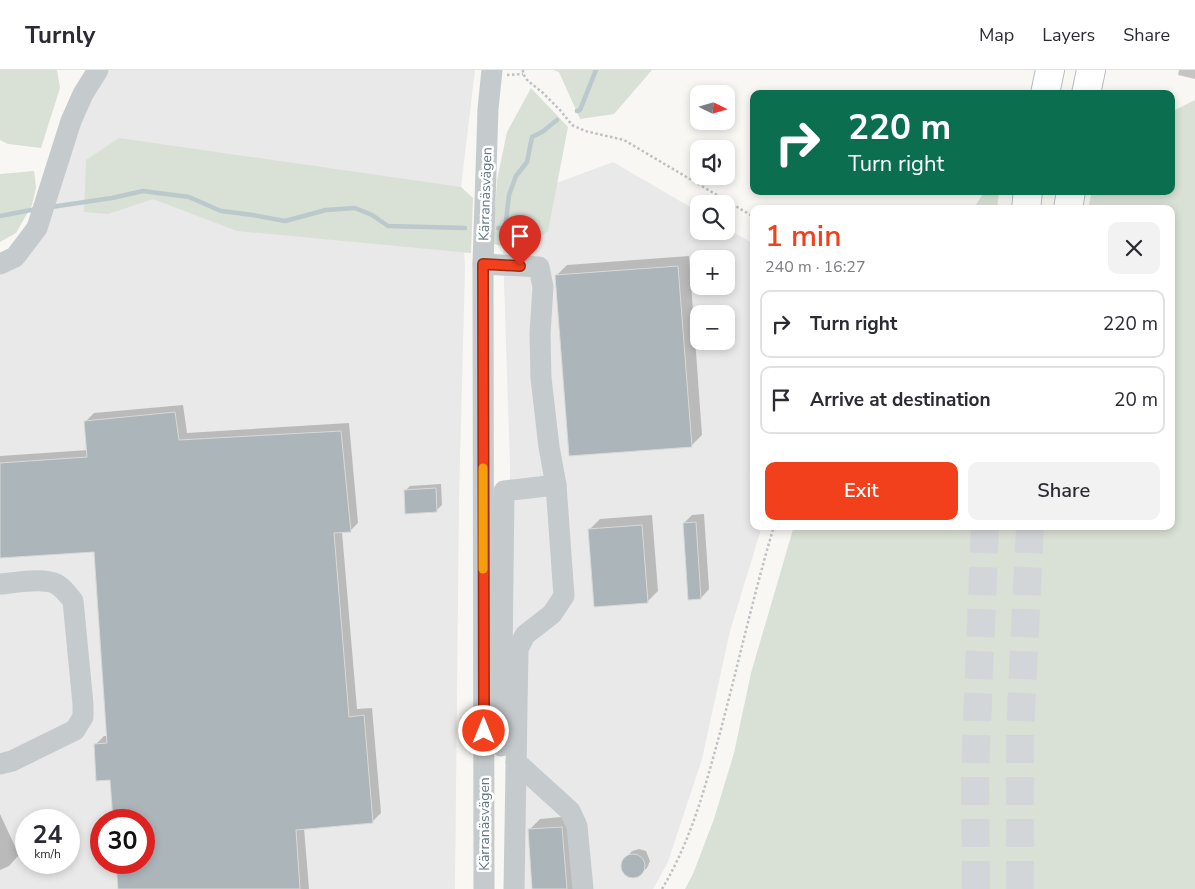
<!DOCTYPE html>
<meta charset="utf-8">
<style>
:root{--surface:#fff;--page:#f2f2f3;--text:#2b2b33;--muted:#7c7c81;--line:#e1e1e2;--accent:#f1401b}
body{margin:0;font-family:"Nunito Sans",sans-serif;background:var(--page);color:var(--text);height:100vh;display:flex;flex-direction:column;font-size:19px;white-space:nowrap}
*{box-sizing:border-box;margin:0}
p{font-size:16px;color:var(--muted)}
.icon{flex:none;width:28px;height:28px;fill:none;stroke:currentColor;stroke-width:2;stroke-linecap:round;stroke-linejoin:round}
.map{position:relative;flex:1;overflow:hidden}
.sheet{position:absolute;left:750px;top:135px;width:425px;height:325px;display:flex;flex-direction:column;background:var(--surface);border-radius:10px;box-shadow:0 2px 8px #0003}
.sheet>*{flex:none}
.banner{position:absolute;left:750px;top:20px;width:425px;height:105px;border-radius:10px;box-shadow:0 2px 8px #0003;background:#0b6e4f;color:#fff;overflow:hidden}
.needle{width:32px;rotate:95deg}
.controls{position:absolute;left:690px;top:15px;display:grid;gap:10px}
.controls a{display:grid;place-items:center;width:45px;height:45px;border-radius:10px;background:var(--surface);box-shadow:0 2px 8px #0003;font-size:25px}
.speed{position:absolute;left:15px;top:739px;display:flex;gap:10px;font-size:25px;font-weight:700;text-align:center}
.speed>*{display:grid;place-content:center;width:65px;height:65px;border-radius:50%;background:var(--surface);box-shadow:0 2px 8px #0003;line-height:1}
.speed small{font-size:12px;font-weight:400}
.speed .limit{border:8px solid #d22;background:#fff;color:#111}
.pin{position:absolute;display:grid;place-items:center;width:42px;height:42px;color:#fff;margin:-51px -21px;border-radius:50% 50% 50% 0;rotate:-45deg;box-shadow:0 0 5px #0007}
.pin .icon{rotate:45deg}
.me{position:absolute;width:55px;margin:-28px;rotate:0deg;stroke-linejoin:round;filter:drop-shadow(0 0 4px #0008)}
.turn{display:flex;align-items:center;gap:18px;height:105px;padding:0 15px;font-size:22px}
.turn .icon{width:65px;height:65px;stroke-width:2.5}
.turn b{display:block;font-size:35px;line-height:42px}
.round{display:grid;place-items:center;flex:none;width:52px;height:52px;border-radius:10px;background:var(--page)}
.summary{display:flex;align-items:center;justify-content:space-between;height:85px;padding:0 15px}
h1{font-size:30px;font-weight:600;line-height:38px;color:var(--accent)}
.primary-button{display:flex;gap:10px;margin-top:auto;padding:10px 15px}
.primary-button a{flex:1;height:58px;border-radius:10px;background:var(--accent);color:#fff;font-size:20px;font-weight:600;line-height:58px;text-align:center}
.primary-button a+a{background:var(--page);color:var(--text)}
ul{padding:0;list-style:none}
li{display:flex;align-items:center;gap:15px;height:68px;margin:0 10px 8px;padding:0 5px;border:2px solid var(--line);border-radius:10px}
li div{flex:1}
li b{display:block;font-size:19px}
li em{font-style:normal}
header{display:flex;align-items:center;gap:30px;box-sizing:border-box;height:70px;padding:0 25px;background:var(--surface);border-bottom:1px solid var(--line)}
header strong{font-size:24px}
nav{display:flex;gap:28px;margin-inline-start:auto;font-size:18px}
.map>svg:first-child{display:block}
.built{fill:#e8e9e8;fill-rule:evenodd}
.green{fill:#d9e0d5}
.shadow{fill:#0003}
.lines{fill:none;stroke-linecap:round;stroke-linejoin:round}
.stream{stroke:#bbc9cd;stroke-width:4.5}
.building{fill:#abb5ba;stroke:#d9d9d7}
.highway-tunnel{stroke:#d2d6d8;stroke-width:28;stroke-dasharray:28 14;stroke-linecap:butt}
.highway-casing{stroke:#b9bdc0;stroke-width:30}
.path{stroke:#bec1c3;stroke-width:2.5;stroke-dasharray:2.5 2.5;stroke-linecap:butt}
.minor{stroke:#c5cacd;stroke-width:21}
.highway{stroke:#fff;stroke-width:28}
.route-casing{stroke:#9d2a12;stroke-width:12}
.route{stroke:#f1401b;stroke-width:9}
.slow{stroke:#f59e0b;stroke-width:9}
.labels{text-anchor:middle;stroke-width:5;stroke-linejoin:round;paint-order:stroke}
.street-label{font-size:14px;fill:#607582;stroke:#fff}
</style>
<header>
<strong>Turnly</strong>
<nav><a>Map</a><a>Layers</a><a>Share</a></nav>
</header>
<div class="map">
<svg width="1195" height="819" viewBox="0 0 1195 819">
<rect width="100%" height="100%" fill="#f8f7f4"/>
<g class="built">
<path d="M 104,0 L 475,0 L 461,117 L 465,197 L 459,429 L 455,819 L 0,819 L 0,186 L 11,185 ZM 26,750 L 69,750 L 69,792 L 26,792 ZM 101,750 L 144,750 L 144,792 L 101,792 Z"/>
<path d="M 613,92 L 699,142 L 699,161 L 726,161 L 726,158 L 754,174 L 754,456 L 762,456 L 730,561 L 702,689 L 668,792 L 653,819 L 508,819 L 511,556 L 510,394 L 503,182 L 530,123 ZM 699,189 L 726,189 L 726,216 L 699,216 ZM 699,244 L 726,244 L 726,271 L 699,271 Z"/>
</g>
<g class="green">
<polygon points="0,0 57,0 60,18 41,78 8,74 0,70"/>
<polygon points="553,0 652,0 614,44 580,49 559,2"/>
<polygon points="531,18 568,57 548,161 522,180 493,174 497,110 507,62"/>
<polygon points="1195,30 1195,819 685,819 693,804 714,749 734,683 751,603 794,456 1171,456 1171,139 1088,139 1092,121 1171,121 1171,42"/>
<polygon points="119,68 461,117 473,128 471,183 237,161 153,129 108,144 84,142 86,90"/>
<polygon points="34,101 36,117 32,135 16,163 0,172 0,104"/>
<polygon points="985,121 999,122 997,139 973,139"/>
</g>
<g class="shadow">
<polygon points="1179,0 1195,0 1195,9 1178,5"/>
<polygon points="689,186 702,365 691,376 556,206 567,195"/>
<polygon points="183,335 187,363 349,353 358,453 350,461 342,462 357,639 372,638 381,743 373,751 304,758 309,819 119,819 144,792 144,750 114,750 111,708 95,675 104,666 108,666 95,480 0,487 0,386 88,380 86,351 94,343"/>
<polygon points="441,414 442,435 437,440 405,421 410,416"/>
<polygon points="704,444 709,519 701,528 684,453 692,445"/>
<polygon points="652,445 658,521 647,532 589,460 600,449"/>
<polygon points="0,744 19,785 9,796 0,800"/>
<polygon points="572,746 578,819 533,819 529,760 540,749"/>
<polygon points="639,779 646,781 650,791 647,798 641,803 634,807 625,803 622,793 632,781"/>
</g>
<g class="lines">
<g class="stream">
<polyline points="577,41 580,40 596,0"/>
<polyline points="51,137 112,128 143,121 189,127 221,141 253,145 285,151 326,140 355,138 372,145 388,156 465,158"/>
<polyline points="0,146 36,139"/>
<polyline points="498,158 505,159 509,125 516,106 527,92 532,67 542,62 557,50"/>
</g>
</g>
<g class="building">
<polygon points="678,196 692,377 569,386 555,205"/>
<polygon points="175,342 179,370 341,361 351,462 334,463 349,647 364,645 373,753 296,760 300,819 118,819 116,792 144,792 144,750 113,750 110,710 96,711 94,674 107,673 94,482 0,488 0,393 87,387 84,351"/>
<polygon points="436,418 437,442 405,444 404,420"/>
<polygon points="696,452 701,529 688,530 683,453"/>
<polygon points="642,455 648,533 594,537 588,459"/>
<polygon points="562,757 567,819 532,819 528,759"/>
<circle cx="633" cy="796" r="12"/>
</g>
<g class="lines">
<g class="highway-tunnel">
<polyline points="976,819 975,702 985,456"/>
<polyline points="1020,819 1020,662 1030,456"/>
</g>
<g class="highway-casing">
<g id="highway">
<polyline points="1045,24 1050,0"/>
<polyline points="1086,24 1091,0"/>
<polyline points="1026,139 1028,121"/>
<polyline points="1068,139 1071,121"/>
</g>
</g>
<g class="path">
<polyline points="523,0 523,4 528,11 542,22 560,40 572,55 585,61 624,70 754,147"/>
<polyline points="507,5 523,4"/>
<path d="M 662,819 C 692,769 706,714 721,659 C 739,591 754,523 774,456"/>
</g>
<g class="minor">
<polyline points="0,194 15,187 37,158 71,51 83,24 98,0"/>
<polyline points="483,194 539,197 543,217 540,264 541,308 549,377 556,415 564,526 552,544 525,565 518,579 514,819"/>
<path d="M 0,514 C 15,513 43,507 56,514 C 64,518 68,525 73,531 L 83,634 L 83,647 L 75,660 L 12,691 L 0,694"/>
<polyline points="501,676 504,421 556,415"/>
<polyline points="516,692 570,741 577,756 583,819"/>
<polyline points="484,819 483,194 488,39 492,0"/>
</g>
<use href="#highway" class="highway"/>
</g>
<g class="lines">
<g class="route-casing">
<polyline id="route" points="484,661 483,194 520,196"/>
</g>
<use href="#route" class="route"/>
<polyline class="slow" points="483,398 483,499"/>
</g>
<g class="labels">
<g class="street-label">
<text transform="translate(485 124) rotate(-88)" y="5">Kärranäsvägen</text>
<text transform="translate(484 754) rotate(-90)" y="5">Kärranäsvägen</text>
</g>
</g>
</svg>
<div class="controls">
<a><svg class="needle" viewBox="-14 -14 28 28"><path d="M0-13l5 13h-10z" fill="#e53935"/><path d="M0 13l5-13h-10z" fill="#7c7c81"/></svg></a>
<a><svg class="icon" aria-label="sound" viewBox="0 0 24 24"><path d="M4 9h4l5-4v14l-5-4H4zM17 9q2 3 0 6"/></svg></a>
<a><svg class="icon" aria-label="search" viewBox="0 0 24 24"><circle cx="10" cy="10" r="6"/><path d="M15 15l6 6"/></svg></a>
<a>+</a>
<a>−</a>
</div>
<div class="speed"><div>24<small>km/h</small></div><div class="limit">30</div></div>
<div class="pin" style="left:520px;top:196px;background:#d93025"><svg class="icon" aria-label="arrive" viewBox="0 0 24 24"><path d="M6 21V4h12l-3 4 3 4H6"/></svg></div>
<svg class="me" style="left:484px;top:661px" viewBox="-20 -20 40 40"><circle r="17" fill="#f1401b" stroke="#fff" stroke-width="3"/><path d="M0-11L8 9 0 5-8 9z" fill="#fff"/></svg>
<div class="banner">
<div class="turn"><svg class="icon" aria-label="right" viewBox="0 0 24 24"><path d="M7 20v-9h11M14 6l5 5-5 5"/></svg><div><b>220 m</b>Turn right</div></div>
</div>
<section class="sheet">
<div class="summary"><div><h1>1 min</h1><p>240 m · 16:27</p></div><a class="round"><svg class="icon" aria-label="close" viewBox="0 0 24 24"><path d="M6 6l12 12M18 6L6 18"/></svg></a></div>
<ul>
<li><svg class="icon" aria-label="right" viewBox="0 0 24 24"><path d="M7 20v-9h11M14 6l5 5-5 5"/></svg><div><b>Turn right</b></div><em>220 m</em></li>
<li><svg class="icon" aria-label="arrive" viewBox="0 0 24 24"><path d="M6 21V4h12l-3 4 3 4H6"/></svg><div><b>Arrive at destination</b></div><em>20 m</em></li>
</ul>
<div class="primary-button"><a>Exit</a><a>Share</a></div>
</section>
</div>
